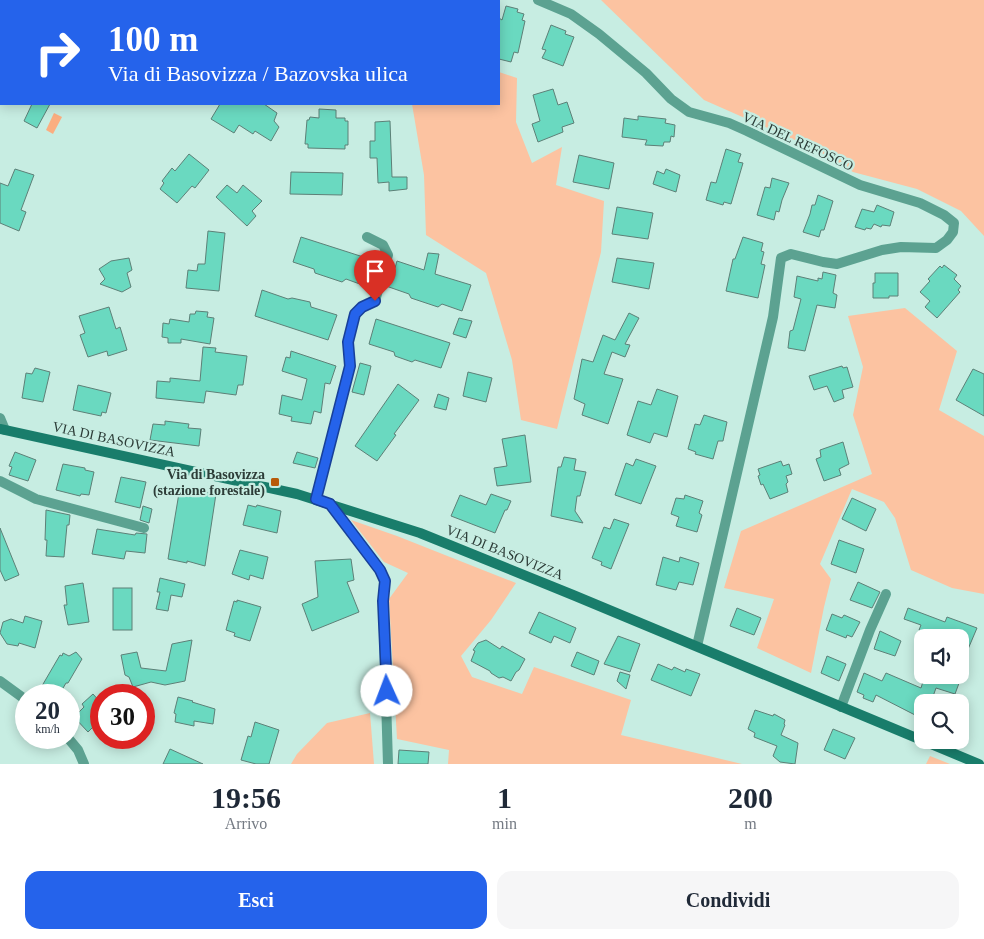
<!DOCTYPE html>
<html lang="it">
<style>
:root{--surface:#fff;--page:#f6f6f7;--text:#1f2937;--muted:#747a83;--accent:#2563eb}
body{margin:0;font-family:Georgia,serif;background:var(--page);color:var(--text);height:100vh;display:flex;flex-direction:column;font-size:19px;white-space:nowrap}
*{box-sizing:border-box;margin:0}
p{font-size:16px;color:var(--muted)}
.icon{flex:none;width:28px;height:28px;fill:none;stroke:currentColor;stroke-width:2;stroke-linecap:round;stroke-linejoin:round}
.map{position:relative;height:764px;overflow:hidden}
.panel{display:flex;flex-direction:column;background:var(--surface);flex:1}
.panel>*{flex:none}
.banner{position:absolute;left:0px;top:0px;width:500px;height:105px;box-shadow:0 2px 12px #0003;background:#2563eb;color:#fff;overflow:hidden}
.tools{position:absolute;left:914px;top:629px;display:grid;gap:10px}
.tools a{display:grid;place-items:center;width:55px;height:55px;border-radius:10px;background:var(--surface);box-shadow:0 2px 12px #0003;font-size:25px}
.speed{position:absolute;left:15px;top:684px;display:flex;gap:10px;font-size:25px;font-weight:700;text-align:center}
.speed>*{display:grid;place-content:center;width:65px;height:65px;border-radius:50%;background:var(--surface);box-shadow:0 2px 12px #0003;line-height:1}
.speed small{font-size:12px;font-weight:400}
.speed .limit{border:8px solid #d22;background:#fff;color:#111}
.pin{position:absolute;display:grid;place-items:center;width:42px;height:42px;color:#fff;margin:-51px -21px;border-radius:50% 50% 50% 0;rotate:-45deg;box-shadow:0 0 5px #0007}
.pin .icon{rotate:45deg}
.me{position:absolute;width:55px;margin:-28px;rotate:358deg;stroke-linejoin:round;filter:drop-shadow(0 0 4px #0008)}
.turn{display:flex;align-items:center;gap:18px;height:105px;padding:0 25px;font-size:22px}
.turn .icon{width:65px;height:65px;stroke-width:2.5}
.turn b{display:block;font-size:35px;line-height:42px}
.eta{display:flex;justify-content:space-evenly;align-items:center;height:85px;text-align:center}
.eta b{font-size:30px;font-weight:800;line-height:35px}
.button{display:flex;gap:10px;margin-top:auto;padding:10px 25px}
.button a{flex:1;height:58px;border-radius:15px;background:var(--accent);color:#fff;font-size:20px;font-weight:800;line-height:58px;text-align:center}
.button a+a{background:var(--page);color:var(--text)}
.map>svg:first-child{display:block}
.green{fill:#fcc3a1}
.water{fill:#fbae80}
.building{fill:#6ad9c0;stroke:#5d8077}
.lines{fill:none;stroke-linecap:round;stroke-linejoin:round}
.minor{stroke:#5ca291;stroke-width:10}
.secondary{stroke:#197d6b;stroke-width:10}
.route-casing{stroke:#184099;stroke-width:12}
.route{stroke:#2563eb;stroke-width:9}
.poi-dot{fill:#b75a09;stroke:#c7ede2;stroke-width:2}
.labels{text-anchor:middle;stroke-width:4.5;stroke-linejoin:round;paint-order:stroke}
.street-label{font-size:14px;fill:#2c3c37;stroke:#c7ede2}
.poi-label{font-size:14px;font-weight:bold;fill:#2c3c37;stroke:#c7ede2;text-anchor:end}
</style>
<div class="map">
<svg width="984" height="764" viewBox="0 0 984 764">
<rect width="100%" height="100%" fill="#c7ede2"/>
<g class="green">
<polygon points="143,0 428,0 428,1 145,1"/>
<polygon points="601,0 984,0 984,236 961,211 917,189 853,172 815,149 704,100"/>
<polygon points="499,72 517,78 516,122 532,163 562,147 556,185 604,201 601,252 557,429 521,420 512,360 486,273 426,235 424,175 412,104 499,104"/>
<polygon points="905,308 957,351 939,410 984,436 984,594 952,588 911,570 895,518 884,502 852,489 820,564 831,579 824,607 811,673 757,648 774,599 724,588 741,531 872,474 853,415 863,367 848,316"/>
<polygon points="351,520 397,536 516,583 491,620 461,656 472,677 522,694 534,667 631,700 621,735 742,764 448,764 449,750 397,739 389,599 408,573 384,562"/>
<polygon points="370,713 374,764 291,764 297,754 327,723"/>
<polygon points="930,756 950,764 926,764"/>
</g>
<polygon class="water" points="54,113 62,117 53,134 46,130"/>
<g class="building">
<polygon points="506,6 518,9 517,12 524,14 522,20 525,21 518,53 514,52 511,62 499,59 499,18 502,20"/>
<polygon points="551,25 566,31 565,34 574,37 563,66 542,58 546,50 542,49"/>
<polygon points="553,89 558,105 567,102 574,123 562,127 563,132 538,142 532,124 540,121 533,95"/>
<polygon points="32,104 50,104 37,128 24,121"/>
<polygon points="220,104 264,104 277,113 274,121 279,127 271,141 255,131 253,134 239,125 234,133 211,119"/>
<polygon points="319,109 336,110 336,118 345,118 345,121 348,121 348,145 345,145 345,149 308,148 308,144 305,144 307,120 309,120 310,117 319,118"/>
<polygon points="638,116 666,119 665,123 675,125 674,137 671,136 670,142 664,142 663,146 645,145 647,140 622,137 624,118 638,120"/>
<polygon points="390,121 392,177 407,177 407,189 389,191 389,182 378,183 377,158 370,158 370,141 375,141 375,122"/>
<polygon points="726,149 741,154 738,162 743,163 731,204 724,202 723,205 706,200 711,182 716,183"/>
<polygon points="189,154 209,170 195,188 192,186 177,203 160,189 164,183 162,181 172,168 175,171"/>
<polygon points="579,155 614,163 609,189 573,182"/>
<polygon points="15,169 34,175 21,210 26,212 19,231 0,223 0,183 8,186"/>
<polygon points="666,169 680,175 676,192 653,184 657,171 664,174"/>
<polygon points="291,172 343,173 342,195 290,194"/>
<polygon points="772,178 789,183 782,200 779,212 776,211 774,220 757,215 765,187 770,188"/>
<polygon points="227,185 237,193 243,185 262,201 252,211 256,216 247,226 216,197"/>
<polygon points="818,195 833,201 824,230 821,230 819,237 803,232 810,214 812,205 815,205"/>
<polygon points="877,205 894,212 890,226 882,225 881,227 874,224 871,229 866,228 865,230 855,227 862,209 874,212"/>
<polygon points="617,207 653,213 648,239 612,234"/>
<polygon points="208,231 225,233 219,291 186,288 188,270 197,271 198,264 205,264"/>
<polygon points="301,237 379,262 373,281 370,280 368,287 346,279 342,282 315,273 314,269 293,262"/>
<polygon points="743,237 763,243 761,251 764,252 761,264 765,265 758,298 726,291 733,259 735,259"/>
<polygon points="428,253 439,254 435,274 471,285 462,311 442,304 438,307 411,298 409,294 386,286 392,266 395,268 397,261 424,270"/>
<polygon points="129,258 132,270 127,273 131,287 122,292 100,284 105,279 99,269 111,261"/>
<polygon points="617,258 654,263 649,289 612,282"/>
<polygon points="944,265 957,275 954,279 961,286 958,290 960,292 937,318 925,307 930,301 920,292 930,281 928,279 940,266 942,268"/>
<polygon points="823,272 836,275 833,293 837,295 835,308 817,305 805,351 788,348 790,331 793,330 801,299 794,297 797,276 818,281 818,278 822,279"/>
<polygon points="875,273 898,273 898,296 889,296 889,298 873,298 873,283 875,283"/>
<polygon points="262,290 288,299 292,298 310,302 311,307 337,315 328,340 255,316"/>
<polygon points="109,307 116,329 120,327 127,350 108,356 107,351 88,357 80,335 85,333 79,316"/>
<polygon points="196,311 208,312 207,317 214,318 210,344 181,339 181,343 168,343 168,338 162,337 163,323 169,324 170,319 189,322 190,314 195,314"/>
<polygon points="629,313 639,318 625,344 630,345 625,357 612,352 604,374 623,379 608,424 582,415 585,404 574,399 582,359 593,362 603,335 615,340"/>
<polygon points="459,318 472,321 466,338 453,334"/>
<polygon points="376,319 450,343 441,368 415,360 412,362 395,356 394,352 369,344"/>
<polygon points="203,347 216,348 215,352 247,356 243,385 238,385 236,395 206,391 204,403 156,398 157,381 170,382 170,378 200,381"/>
<polygon points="291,351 336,366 330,384 325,383 321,413 314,411 311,424 291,421 292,417 279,414 282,395 302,400 307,379 282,371 286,357 290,358"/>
<polygon points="360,363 371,366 364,395 352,392"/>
<polygon points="842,366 843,368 847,367 853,387 842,390 844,398 834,402 827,386 814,390 809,376"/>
<polygon points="35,368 50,372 43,402 22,398 26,373 32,374"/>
<polygon points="973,369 984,374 984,416 956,400"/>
<polygon points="468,372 492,378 486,402 463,396"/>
<polygon points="398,384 419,400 394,434 396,435 377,461 355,446"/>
<polygon points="78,385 111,393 106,413 102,412 101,416 73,410"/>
<polygon points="657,389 678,396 667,437 654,433 650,443 627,435 638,401 651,405"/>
<polygon points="438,394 449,398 446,410 434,407"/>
<polygon points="704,415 727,422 723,441 718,441 713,459 695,454 696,452 688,449 695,424 700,425"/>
<polygon points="165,421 189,424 188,428 201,429 199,446 150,440 153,424 165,425"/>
<polygon points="525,435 531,482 497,486 494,468 507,466 502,439"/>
<polygon points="843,442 849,464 839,469 841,475 824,481 816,459 821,457 820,450"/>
<polygon points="15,452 36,460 28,481 9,475 12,467 9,466"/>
<polygon points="297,452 318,458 315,468 293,463"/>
<polygon points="564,457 576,459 574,470 586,472 580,496 577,496 575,511 583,523 551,516 558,467 561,467"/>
<polygon points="636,459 656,466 641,504 615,495 626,463 633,466"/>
<polygon points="781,461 783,466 789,464 792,474 786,476 788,482 786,484 788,492 770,499 763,484 761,485 758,476 760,475 758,469"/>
<polygon points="63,464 85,468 85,470 94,472 89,495 81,494 80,496 56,490"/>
<polygon points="121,477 146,482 140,508 115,502"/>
<polygon points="180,487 216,494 205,566 187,561 187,563 168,559"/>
<polygon points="491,494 511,501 507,510 505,510 495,533 451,516 460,495 486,505"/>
<polygon points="685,495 703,501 699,513 702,515 697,532 676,526 679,517 671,514 676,498 684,499"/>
<polygon points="852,498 876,509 866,531 842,519"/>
<polygon points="248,505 256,507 257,505 281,511 277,533 243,525"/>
<polygon points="143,506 152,509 149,523 140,520"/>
<polygon points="46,510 70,515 69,525 67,525 64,557 46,556 47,540 45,540"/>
<polygon points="614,519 629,524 611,569 601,565 602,562 592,558 604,527 610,529"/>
<polygon points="0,528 19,575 5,581 0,570"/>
<polygon points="97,529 135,535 136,533 147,534 145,553 126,551 124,559 92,554"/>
<polygon points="839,540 864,549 856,573 831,564"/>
<polygon points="240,550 268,557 263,579 250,575 249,580 232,574"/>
<polygon points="663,557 679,562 680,557 699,563 693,585 679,582 676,590 656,585"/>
<polygon points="351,559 354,580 347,582 359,612 312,631 302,604 318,597 315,561"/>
<polygon points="160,578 185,584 182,597 171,595 168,611 156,609 160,592 157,592"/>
<polygon points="858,582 880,592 872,608 850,600"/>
<polygon points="83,583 89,622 68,625 64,605 67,605 65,586"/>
<rect x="113" y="588" width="19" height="42"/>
<polygon points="237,600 261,607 250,641 234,636 235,633 226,630 234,601 237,602"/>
<polygon points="737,608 761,618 754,635 730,626"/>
<polygon points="908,608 945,622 947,617 977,628 960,668 960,638 938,638 919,630 921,625 904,619"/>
<polygon points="539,612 576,628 570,643 554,636 551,643 529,633"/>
<polygon points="832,614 842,618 844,615 860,622 852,637 847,635 846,638 826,630"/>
<polygon points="25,616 42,621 35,648 19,643 18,646 7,644 0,633 3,622 11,619 23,623"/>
<polygon points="880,631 901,641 895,656 874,649"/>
<polygon points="618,636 640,644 630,672 604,664"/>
<polygon points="192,640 185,681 165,685 151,682 133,687 129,677 125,675 121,655 137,652 141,668 166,671 172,644"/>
<polygon points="486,640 500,649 502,646 525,659 519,670 516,672 511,681 503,677 499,678 491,673 490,671 471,661 475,651 473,650 478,643"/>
<polygon points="76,652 82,659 68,683 66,683 59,695 44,695 39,691 60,655 62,656 63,653 69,656"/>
<polygon points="577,652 599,661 594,675 571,666"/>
<polygon points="827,656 846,664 839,681 821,673"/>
<polygon points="658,664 672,670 674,667 685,672 686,669 700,674 691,696 651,680"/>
<polygon points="620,672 630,675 626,689 617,681"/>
<polygon points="864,673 882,681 886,673 921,688 925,675 962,675 955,694 936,688 931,702 922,702 917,716 876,695 873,702 863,698 864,695 857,692"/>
<polygon points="93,694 101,703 101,719 88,732 74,717 84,707 82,704"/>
<polygon points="178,697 193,701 192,702 215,709 213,724 194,721 194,726 175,722 176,714 174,713"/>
<polygon points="755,710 773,716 774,714 785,720 784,724 785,725 781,735 798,743 795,764 780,762 773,756 777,746 754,737 755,733 748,729"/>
<polygon points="255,722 279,730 269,764 256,764 241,760 248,736 251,737"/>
<polygon points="833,729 855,738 845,759 824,750"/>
<polygon points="170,749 203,764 163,764"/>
<polygon points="399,750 429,752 428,764 398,764"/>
</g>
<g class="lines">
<g class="minor">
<polyline points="538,0 571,14 599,34 646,73 671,99 689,112 729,123 747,131 860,185 920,203 944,215 954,223 953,232 947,240 936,248 901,247 882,250 837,264 823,262 791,254 781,258 773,317 697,646"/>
<polyline points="22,1 24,0"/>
<polyline points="0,13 1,13"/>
<polyline points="0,418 5,430"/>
<polyline points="0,481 36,499 144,528"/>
<polyline points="316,499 350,366 348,342 355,314 362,307 375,301 388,255 383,245 367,237"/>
<polyline points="330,503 380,570 385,581 383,601 388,764"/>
<polyline points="0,681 26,700"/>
<polyline points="841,707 870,630 886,594"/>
<polyline points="68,738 78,750 84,764"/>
</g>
<polyline class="secondary" points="0,429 297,494 420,533 573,595 979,764"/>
</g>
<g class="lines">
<g class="route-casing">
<polyline id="route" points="375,301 362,307 355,314 348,342 350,366 316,499 330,504 380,570 385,581 383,601 387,691"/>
</g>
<use href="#route" class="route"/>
</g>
<rect class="poi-dot" x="270" y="477" width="10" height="10" rx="2.5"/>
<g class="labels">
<g class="street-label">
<text transform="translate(798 141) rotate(25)" y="5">VIA DEL REFOSCO</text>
<text transform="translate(114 439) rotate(12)" y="5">VIA DI BASOVIZZA</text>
<text transform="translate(505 552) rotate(22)" y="5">VIA DI BASOVIZZA</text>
</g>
<g class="poi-label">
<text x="265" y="479">Via di Basovizza<tspan x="265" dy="16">(stazione forestale)</tspan></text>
</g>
</g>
</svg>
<div class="tools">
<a><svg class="icon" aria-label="sound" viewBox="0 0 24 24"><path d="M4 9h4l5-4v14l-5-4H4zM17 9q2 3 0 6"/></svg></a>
<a><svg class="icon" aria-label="search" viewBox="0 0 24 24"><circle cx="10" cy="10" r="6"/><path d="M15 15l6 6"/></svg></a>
</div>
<div class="speed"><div>20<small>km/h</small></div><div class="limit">30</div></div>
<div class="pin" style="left:375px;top:301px;background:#d93025"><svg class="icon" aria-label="arrive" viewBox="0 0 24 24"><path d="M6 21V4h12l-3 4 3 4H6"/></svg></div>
<svg class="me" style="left:387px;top:691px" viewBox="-20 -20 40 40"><circle r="19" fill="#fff"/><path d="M0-13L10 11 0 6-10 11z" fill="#2563eb"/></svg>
<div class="banner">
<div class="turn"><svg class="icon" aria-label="right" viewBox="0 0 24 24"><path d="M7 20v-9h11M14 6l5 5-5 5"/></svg><div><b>100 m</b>Via di Basovizza / Bazovska ulica</div></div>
</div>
</div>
<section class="panel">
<div class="eta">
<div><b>19:56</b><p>Arrivo</p></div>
<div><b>1</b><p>min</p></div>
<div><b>200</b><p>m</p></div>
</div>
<div class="button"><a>Esci</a><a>Condividi</a></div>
</section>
